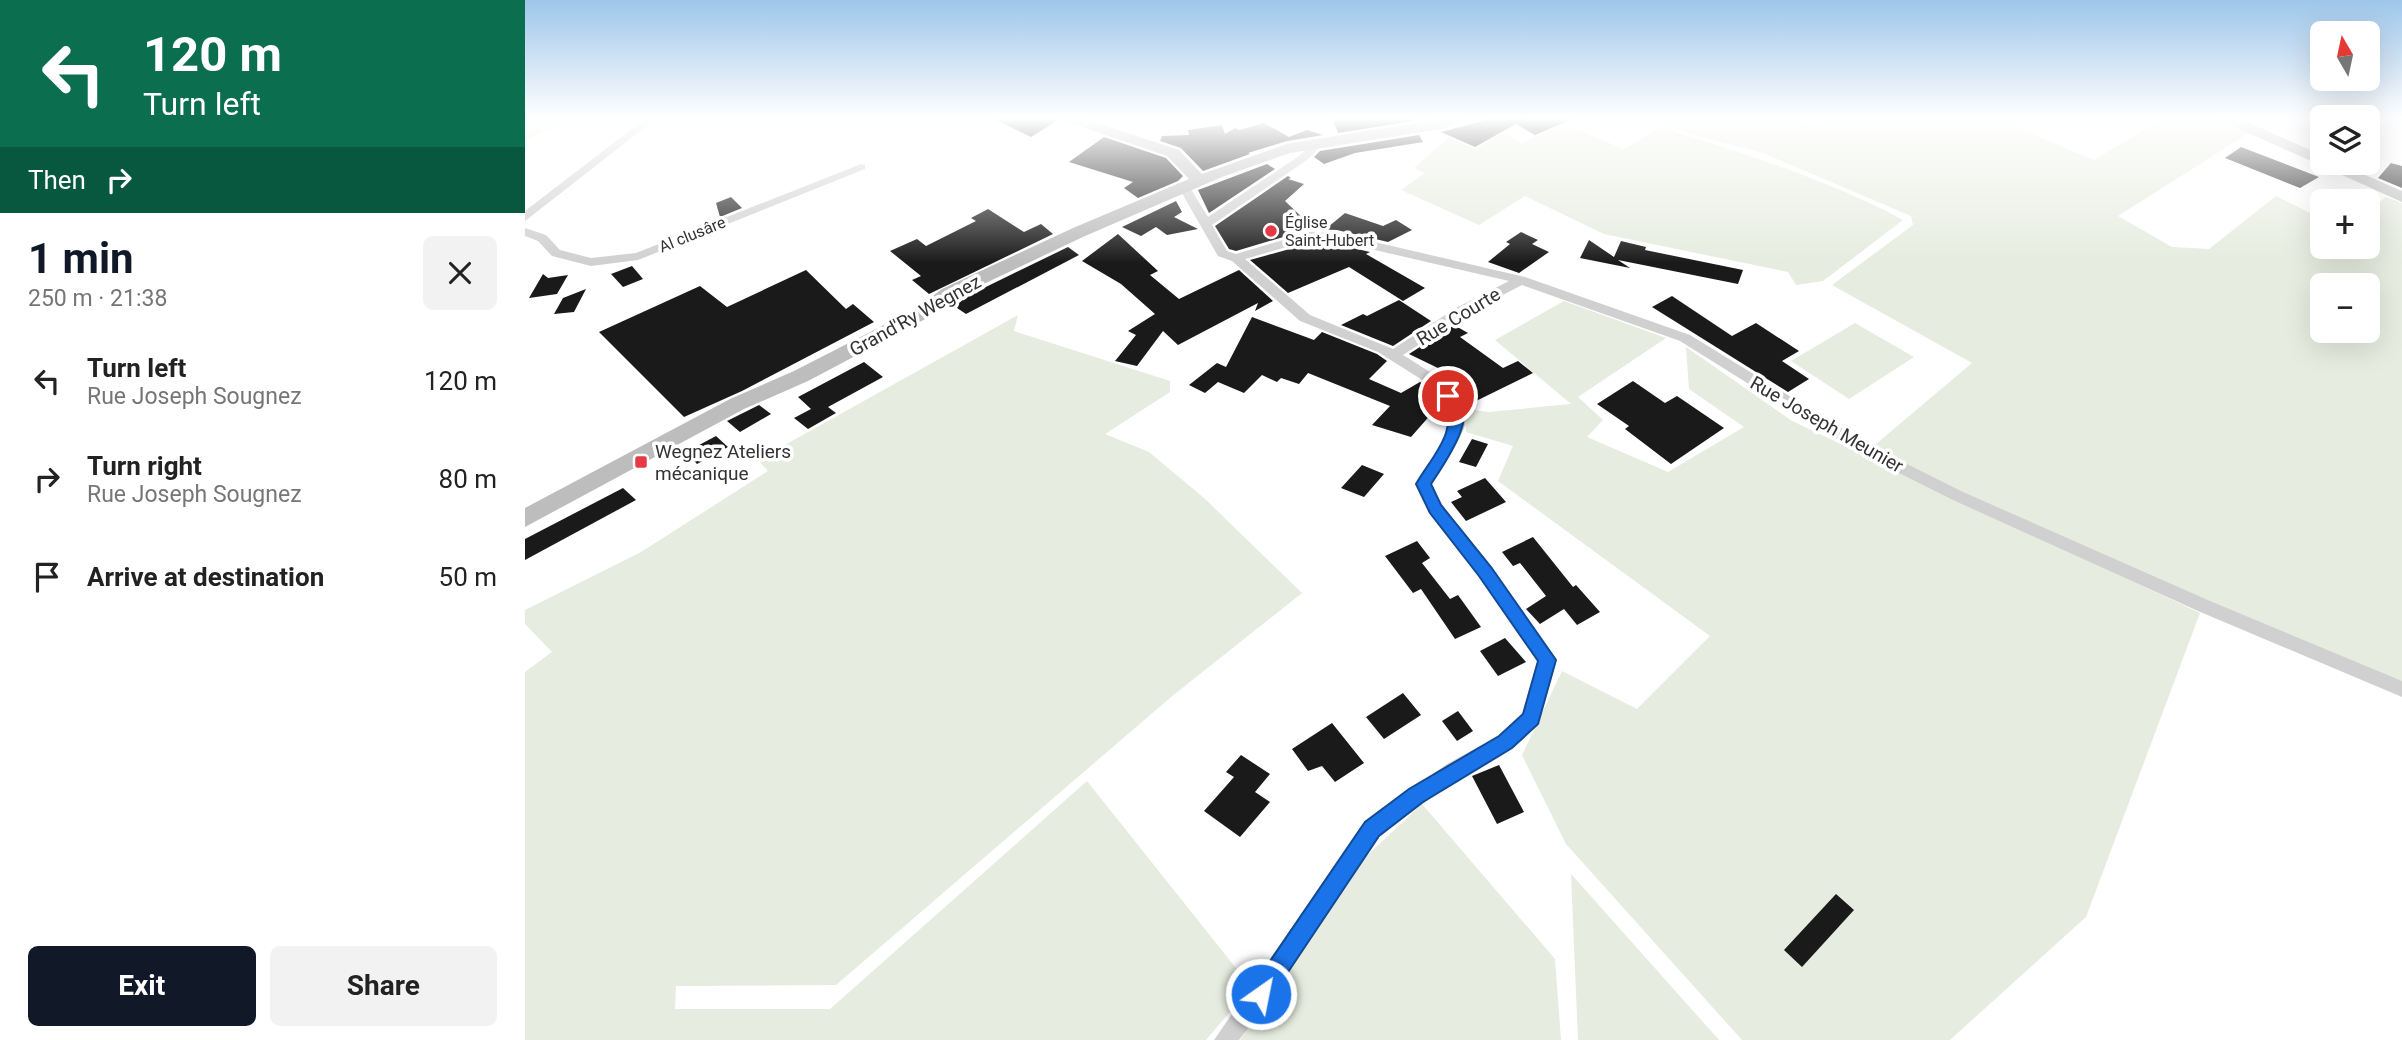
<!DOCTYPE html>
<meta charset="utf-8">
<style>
:root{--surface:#fff;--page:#f2f2f2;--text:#222;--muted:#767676;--accent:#111827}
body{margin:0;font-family:Roboto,sans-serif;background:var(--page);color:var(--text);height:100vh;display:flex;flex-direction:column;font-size:26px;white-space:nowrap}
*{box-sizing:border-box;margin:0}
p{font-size:23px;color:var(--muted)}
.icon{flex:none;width:38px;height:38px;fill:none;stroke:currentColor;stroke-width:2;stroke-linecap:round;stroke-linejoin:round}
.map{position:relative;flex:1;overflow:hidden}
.drawer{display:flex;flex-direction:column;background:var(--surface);width:525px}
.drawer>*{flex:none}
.guide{background:#0b6e4f;color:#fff;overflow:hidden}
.needle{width:46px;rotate:351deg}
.fabs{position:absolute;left:1785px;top:21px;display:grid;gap:14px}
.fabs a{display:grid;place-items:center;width:70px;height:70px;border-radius:10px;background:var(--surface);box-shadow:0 7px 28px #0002;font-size:35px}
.pin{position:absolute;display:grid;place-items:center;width:60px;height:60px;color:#fff;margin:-30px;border:4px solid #fff;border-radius:50%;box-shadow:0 2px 7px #0007}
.me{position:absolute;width:77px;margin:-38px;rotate:33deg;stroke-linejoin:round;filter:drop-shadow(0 0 5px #0008)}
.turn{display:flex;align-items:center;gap:24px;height:147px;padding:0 28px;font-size:32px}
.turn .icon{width:91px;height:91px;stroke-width:2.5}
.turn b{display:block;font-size:49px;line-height:60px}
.then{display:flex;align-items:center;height:66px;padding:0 28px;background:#0003;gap:14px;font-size:26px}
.round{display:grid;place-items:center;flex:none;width:74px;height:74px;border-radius:10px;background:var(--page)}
.overview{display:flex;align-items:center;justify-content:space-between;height:119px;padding:0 28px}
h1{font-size:42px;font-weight:700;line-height:52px;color:var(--accent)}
.cta{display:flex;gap:14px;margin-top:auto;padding:14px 28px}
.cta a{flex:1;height:80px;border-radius:10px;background:var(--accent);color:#fff;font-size:28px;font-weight:700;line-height:80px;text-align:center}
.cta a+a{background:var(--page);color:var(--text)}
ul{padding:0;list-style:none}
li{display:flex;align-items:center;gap:21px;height:98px;padding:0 28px}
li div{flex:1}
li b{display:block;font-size:26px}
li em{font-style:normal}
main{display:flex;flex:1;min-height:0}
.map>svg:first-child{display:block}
.green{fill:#e6ecdf;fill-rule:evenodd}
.building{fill:#1a1a1a}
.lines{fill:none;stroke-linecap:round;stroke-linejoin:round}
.street{fill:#d0d0d0;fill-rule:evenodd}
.secondary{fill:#bdbdbd;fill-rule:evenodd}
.route{fill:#1a73e8;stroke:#114b97;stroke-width:2}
.poi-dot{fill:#e63946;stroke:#fff;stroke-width:2.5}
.labels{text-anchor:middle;stroke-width:7;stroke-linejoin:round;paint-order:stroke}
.far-poi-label{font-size:16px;fill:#333;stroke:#fff;text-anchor:start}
.far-street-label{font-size:16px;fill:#333;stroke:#fff}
.street-label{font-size:19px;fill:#333;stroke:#fff}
.poi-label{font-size:19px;fill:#333;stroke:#fff;text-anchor:start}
</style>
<main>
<section class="drawer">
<div class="guide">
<div class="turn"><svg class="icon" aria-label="left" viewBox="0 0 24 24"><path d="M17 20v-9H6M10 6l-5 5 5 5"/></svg><div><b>120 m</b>Turn left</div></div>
<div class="then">Then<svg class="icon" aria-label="right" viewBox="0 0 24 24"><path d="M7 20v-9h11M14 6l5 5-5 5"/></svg></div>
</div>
<div class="overview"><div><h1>1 min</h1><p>250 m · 21:38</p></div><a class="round"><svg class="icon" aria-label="close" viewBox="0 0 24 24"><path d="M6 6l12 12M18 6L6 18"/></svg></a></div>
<ul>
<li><svg class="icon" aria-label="left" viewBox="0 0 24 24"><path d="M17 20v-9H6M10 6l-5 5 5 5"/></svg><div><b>Turn left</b><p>Rue Joseph Sougnez</p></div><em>120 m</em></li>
<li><svg class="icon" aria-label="right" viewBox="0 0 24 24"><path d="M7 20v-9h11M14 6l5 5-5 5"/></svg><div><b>Turn right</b><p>Rue Joseph Sougnez</p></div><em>80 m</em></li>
<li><svg class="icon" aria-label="arrive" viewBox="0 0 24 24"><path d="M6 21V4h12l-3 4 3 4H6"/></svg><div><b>Arrive at destination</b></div><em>50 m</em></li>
</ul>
<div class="cta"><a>Exit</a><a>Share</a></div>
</section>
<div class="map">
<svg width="1877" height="1040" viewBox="0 0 1877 1040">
<rect width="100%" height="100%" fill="#fff"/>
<g class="green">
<polygon points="0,118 52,118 0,140"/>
<path d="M 1120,118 L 1269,118 L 1290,126 L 1307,118 L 1508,118 L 1491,127 L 1569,160 L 1638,118 L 1691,118 L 1724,133 L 1593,216 L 1647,247 L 1684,249 L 1751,196 L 1797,219 L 1797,247 L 1843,247 L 1843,212 L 1861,197 L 1877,203 L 1877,684 L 1459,505 L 1345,449 L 1447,363 L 1307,285 L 1388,225 L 1386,216 L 1238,153 L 1172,136 ZM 1797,285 L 1843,285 L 1843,331 L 1797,331 Z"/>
<path d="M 1038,124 L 1099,149 L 1135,127 C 1217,153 1302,179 1378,220 L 1298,281 L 1271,285 L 1263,272 L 1079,234 L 1000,196 L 954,225 L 876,190 L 900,173 L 889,168 L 924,137 L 949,149 L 979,133 L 997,143 Z"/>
<polygon points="1039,301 1141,338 1053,397 1078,420 1062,437 1143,472 1219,427 1164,389 1161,347 1267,421 1675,613 1561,917 1425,1040 1217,1040 1041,844 997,755 1037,671 1112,709 1185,636 973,481 988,446 941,432 940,409 964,412 1046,404 970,340"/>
<polygon points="493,315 489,331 645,381 645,392 580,434 624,452 679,498 777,593 646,697 311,985 151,986 150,1009 305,1009 562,781 726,987 681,1040 0,1040 0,672 27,652 0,624 0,610 116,552 243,471 233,460"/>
<polygon points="1330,323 1389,357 1324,399 1266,361"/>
<polygon points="897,804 1030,959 1036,1040 715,1040 824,883 834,863"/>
<polygon points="1046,874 1194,1040 1053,1040"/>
</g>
<g class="building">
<polygon points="467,118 535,118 535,119 506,137"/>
<polygon points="807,118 886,118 888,121 813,133"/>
<polygon points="969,118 1050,118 1010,135 991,124 950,147 916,132"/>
<polygon points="739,123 764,137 782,130 798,135 762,141 723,153 725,154 678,171 656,148 635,141 637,136 664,135 663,130 697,125 700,134 710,128 714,130"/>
<polygon points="894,135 898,142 830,153 799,164 789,157 795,151"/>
<polygon points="579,137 641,158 658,176 653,181 613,198 599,188 608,182 544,162"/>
<polygon points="1716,147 1794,177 1775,188 1700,158"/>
<polygon points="1866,163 1877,166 1877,188 1853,178"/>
<polygon points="742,164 750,169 684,213 673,190"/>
<polygon points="763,176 766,178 763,179 779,184 760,201 783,223 794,218 803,227 820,213 858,226 871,220 887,230 863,242 812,230 785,229 711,251 704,249 690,226"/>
<polygon points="206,197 217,208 195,217 191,203"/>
<polygon points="651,201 657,212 649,217 673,229 642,235 631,227 616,236 597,227"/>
<polygon points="463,209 499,232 516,224 528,234 404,294 387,280 396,276 365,251 392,239 401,246 451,221 446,218"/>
<polygon points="996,232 1013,240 1007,244 1024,252 994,273 963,262 985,244 981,242"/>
<polygon points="593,234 633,271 625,275 654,299 714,270 748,301 730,311 733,303 653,345 638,331 612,366 590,361 611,335 603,331 630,314 596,284 557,261"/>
<polygon points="1064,240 1089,257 1096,241 1121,247 1120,250 1218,270 1213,284 1093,260 1105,268 1055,258"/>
<polygon points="786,243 811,244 845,252 841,254 900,288 878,301 824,267 763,293 725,260"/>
<polygon points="543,247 554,255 441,314 426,304"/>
<polygon points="107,266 118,279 98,287 86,274"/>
<polygon points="281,270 321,309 328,304 349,322 217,391 159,417 74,332 175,286 202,307"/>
<polygon points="18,274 23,278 43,275 32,294 4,298"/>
<polygon points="61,289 49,312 29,314 38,298"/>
<polygon points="1147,296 1207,336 1231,323 1274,351 1257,361 1284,379 1263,392 1127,307"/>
<polygon points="874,300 906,321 868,346 816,325 838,314 842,316"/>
<polygon points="727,317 789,340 797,332 852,354 862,361 844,379 876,393 895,382 908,390 922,409 911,415 908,412 886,437 847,425 865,406 783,373 774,384 756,378 752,382 737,375 719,393 693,382 680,393 664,385 692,363 701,367"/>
<polygon points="929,325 943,333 935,337 978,368 993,361 1008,373 949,402 943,397 937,400 911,373 917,370 884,354"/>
<polygon points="339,362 358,377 303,407 311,413 283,429 269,418 286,409 273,397"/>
<polygon points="1108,381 1140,403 1152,396 1199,428 1146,464 1100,429 1104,426 1072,404"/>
<polygon points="234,405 246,414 215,432 202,421"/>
<polygon points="191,436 203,447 172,464 161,452"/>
<polygon points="947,439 963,444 951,467 934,462"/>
<polygon points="837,465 859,474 839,497 816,488"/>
<polygon points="960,478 981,502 941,521 926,502 937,497 932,491"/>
<polygon points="98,488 111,500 0,560 0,539"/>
<polygon points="1008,537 1048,587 1051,585 1075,612 1052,625 1039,609 1015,624 1001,609 1021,596 995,563 988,566 977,552"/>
<polygon points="892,541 905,558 897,563 925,599 933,595 956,627 930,639 896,589 888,593 860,556"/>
<polygon points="980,638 1001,662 973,676 955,651"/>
<polygon points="878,693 896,715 859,739 841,717"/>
<polygon points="933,711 948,731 932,741 917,721"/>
<polygon points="807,723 839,763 810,782 797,766 783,771 767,749"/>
<polygon points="716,755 745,774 730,792 745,802 715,837 679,811 709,777 701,772"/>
<polygon points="974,765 999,812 972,824 947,776"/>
<polygon points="1311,894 1329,910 1277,967 1259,950"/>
</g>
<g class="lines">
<g class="street">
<polygon points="121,118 132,118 0,221 0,211"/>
<path d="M 789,142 L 798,144 L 782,160 L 687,225 L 702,251 L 711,254 L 785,232 L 811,233 L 1000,277 L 1165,335 L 1346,446 L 1438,492 L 1685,601 L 1877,681 L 1877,697 L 1673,611 L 1428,500 L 1336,454 L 1155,341 L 997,285 L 941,314 L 878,355 C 901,370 953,396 938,431 C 930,449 917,467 907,484 L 916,506 L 966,566 L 1031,660 L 1015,718 L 1012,724 L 987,748 L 936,776 L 854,836 L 744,1002 L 714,1040 L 689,1040 L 840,822 L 922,764 L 973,736 L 998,714 L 1013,661 L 954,576 L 904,513 L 891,484 L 925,429 L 925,409 L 910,388 L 853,352 L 775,321 L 707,261 L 693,256 L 654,188 L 664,186 L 683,217 L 774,156 ZM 786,240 L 811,241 L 984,281 L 931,308 L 868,349 L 785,315 L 720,259 Z"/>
<polygon points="336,164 340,165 340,169 113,260 66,266 27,256 13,241 0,236 0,228 21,235 35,250 66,258 111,253"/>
</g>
<g class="secondary">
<polygon points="537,118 558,118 654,150 677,174 762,144 920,118 942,118 939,121 916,129 765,153 697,177 560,236 431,297 406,316 283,381 219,409 0,527 0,508 205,399 269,371 392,308 417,289 548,228 664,179 642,156 540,121"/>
<polygon points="1695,118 1713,118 1797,155 1797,163 1813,163 1877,191 1877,202 1697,121"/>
</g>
</g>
<linearGradient id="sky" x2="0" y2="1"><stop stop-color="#9ec6ea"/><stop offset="0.45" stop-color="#fff"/><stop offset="1" stop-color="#fff" stop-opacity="0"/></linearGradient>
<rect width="1877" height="263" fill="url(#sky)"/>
<path class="route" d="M 923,391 C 963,405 918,465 906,484 L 916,505 L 966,567 L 1031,660 L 1013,724 L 987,748 L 898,802 L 854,836 L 743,1002 L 736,1005 L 728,1002 L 724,994 L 728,986 L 840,822 L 884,789 L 974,736 L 998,714 L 1013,661 L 954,576 L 905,513 L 891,484 C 907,456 937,429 916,396 Z"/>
<g class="poi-dot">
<circle cx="746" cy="231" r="7"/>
<rect x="109" y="455" width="14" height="14" rx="3.5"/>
</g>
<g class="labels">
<g class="far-poi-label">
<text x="760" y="228">Église<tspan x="760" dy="18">Saint-Hubert</tspan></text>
</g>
<g class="far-street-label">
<text transform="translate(167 234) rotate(-22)" y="6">Al clusâre</text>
</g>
<g class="street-label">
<text transform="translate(390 315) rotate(-29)" y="7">Grand'Ry Wegnez</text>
<text transform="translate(933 316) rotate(-31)" y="7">Rue Courte</text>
<text transform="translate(1302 424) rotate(30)" y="7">Rue Joseph Meunier</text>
</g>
<g class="poi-label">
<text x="130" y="458">Wegnez Ateliers<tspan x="130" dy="22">mécanique</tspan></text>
</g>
</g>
</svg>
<div class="fabs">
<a><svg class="needle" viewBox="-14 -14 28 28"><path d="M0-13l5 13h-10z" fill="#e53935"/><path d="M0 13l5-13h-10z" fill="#767676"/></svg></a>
<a><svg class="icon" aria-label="layers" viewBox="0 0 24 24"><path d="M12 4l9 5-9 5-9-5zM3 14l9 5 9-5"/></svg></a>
<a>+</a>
<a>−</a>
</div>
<div class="pin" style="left:923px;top:396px;background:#d93025"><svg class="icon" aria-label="arrive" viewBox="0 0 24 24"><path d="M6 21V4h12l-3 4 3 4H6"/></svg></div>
<svg class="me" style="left:736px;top:994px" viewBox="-20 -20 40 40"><circle r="17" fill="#1a73e8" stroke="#fff" stroke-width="3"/><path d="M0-11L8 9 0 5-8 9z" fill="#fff"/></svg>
</div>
</main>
